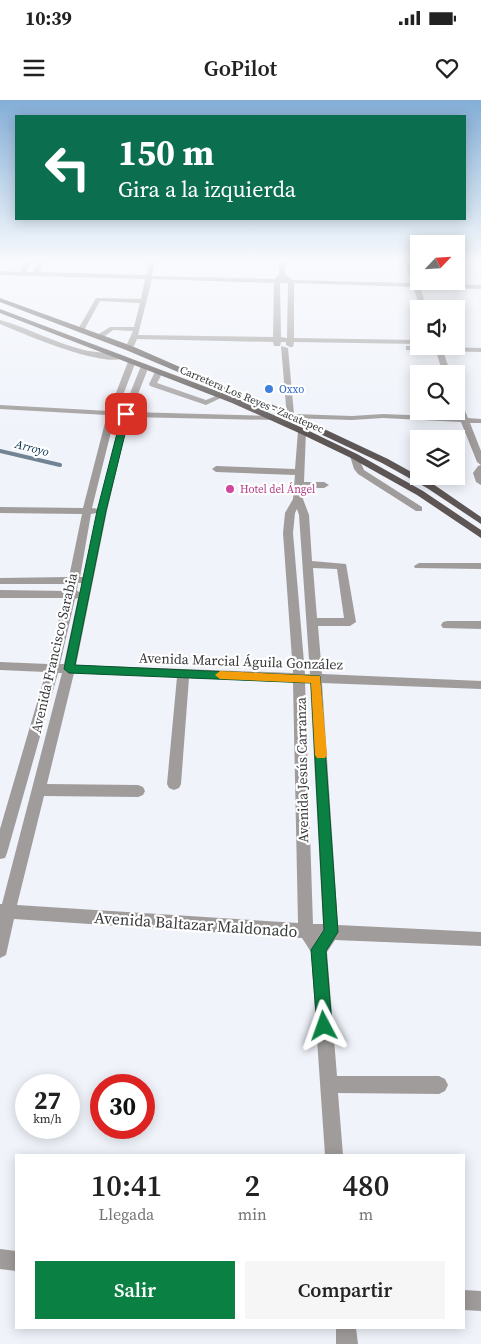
<!DOCTYPE html>
<html lang="es">
<meta charset="utf-8">
<style>
:root{--surface:#fff;--page:#f6f6f6;--text:#222;--muted:#767676;--accent:#0b8043}
body{margin:0;font-family:"Source Serif 4",serif;background:var(--page);color:var(--text);height:100vh;display:flex;flex-direction:column;font-size:19px;white-space:nowrap}
*{box-sizing:border-box;margin:0}
p{font-size:16px;color:var(--muted)}
.icon{flex:none;width:28px;height:28px;fill:none;stroke:currentColor;stroke-width:2;stroke-linecap:round;stroke-linejoin:round}
.map{position:relative;flex:1;overflow:hidden}
.sheet{position:absolute;left:15px;top:1054px;width:450px;height:175px;display:flex;flex-direction:column;background:var(--surface);border-radius:0px;box-shadow:0 2px 12px #0003}
.sheet>*{flex:none}
.guide{position:absolute;left:15px;top:15px;width:451px;height:105px;border-radius:0px;box-shadow:0 2px 12px #0003;background:#0b6e4f;color:#fff;overflow:hidden}
.needle{width:32px;rotate:65deg}
.fabs{position:absolute;left:410px;top:135px;display:grid;gap:10px}
.fabs a{display:grid;place-items:center;width:55px;height:55px;border-radius:0px;background:var(--surface);box-shadow:0 2px 12px #0003;font-size:25px}
.speed{position:absolute;left:15px;top:974px;display:flex;gap:10px;font-size:25px;font-weight:700;text-align:center}
.speed>*{display:grid;place-content:center;width:65px;height:65px;border-radius:50%;background:var(--surface);box-shadow:0 2px 12px #0003;line-height:1}
.speed small{font-size:12px;font-weight:400}
.speed .limit{border:8px solid #d22;background:#fff;color:#111}
.pin{position:absolute;display:grid;place-items:center;width:42px;height:42px;color:#fff;margin:-21px;border-radius:10px;box-shadow:0 2px 8px #0006}
.me{position:absolute;width:55px;margin:-28px;rotate:356deg;stroke-linejoin:round;filter:drop-shadow(0 0 4px #0008)}
.turn{display:flex;align-items:center;gap:18px;height:105px;padding:0 20px;font-size:22px}
.turn .icon{width:65px;height:65px;stroke-width:2.5}
.turn b{display:block;font-size:35px;line-height:42px}
.eta{display:flex;justify-content:space-evenly;align-items:center;height:85px;text-align:center}
.eta b{font-size:30px;font-weight:600;line-height:35px}
.action{display:flex;gap:10px;margin-top:auto;padding:10px 20px}
.action a{flex:1;height:58px;border-radius:0px;background:var(--accent);color:#fff;font-size:20px;font-weight:600;line-height:58px;text-align:center}
.action a+a{background:var(--page);color:var(--text)}
.status{display:flex;justify-content:space-between;align-items:center;height:35px;padding:0 25px;background:var(--surface);direction:ltr}
.status svg{height:14px;fill:currentColor}
header{display:flex;justify-content:space-between;align-items:center;height:65px;padding:0 20px;background:var(--surface);font-size:22px;font-weight:600}
.map>svg:first-child{display:block}
.lines{fill:none;stroke-linecap:round;stroke-linejoin:round}
.stream{stroke:#728494;stroke-width:4}
.minor{fill:#a09c9c;fill-rule:evenodd}
.major{fill:#5d5655;fill-rule:evenodd}
.route{fill:#0b8043;stroke:#07532c}
.slow{fill:#f59e0b}
.shop-dot{fill:#3f7fe0;stroke:#fff;stroke-width:2}
.hotel-dot{fill:#d1479c;stroke:#fff;stroke-width:2}
.labels{text-anchor:middle;stroke-width:4.5;stroke-linejoin:round;paint-order:stroke}
.far-shop-label{font-size:11px;fill:#366cbe;stroke:#fff;text-anchor:start}
.far-street-label{font-size:11px;fill:#383a3c;stroke:#fff}
.far-hotel-label{font-size:11px;fill:#b23c85;stroke:#fff;text-anchor:start}
.far-water-label{font-size:12px;font-style:italic;fill:#012e4d;stroke:#fff}
.street-label{font-size:14px;fill:#383a3c;stroke:#fff}
.near-street-label{font-size:16px;fill:#383a3c;stroke:#fff}
</style>
<div class="status"><b>10:39</b><svg viewBox="0 0 49 12"><path d="M0 12V9h3v3zM5 12V6h3v6zM10 12V3h3v9zM15 12V0h3v12zM26 1h20v11H26zM47 4h2v5h-2z"/></svg></div>
<header><svg class="icon" aria-label="menu" viewBox="0 0 24 24"><path d="M4 6h16M4 12h16M4 18h16"/></svg>GoPilot<svg class="icon" aria-label="heart" viewBox="0 0 24 24"><path d="M12 20l-8-8c-3-5 5-10 8-4 3-6 11-1 8 4z"/></svg></header>
<div class="map">
<svg width="481" height="1244" viewBox="0 0 481 1244">
<rect width="100%" height="100%" fill="#f0f3fa"/>
<g class="lines">
<polyline class="stream" points="0,351 60,365"/>
<g class="minor">
<path d="M 26,159 L 32,159 L 26,172 L 33,172 L 39,159 L 45,159 L 39,172 L 146,175 L 150,159 L 156,159 L 152,176 L 275,179 L 279,174 L 278,159 L 284,159 L 285,174 L 293,180 L 412,183 L 404,159 L 410,159 L 418,183 L 481,185 L 481,189 L 420,187 L 427,209 L 421,209 L 413,187 L 294,183 L 294,238 L 419,240 L 419,244 L 294,242 L 293,247 L 290,247 L 286,245 L 286,242 L 281,242 L 280,246 L 274,246 L 273,242 L 137,239 L 134,246 L 131,246 L 127,244 L 133,231 L 113,230 L 101,239 L 94,237 L 110,227 L 134,227 L 140,203 L 100,201 L 83,232 L 77,231 L 96,198 L 141,199 L 145,179 L 0,175 L 0,171 L 20,172 ZM 152,179 L 274,183 L 273,237 L 138,235 ZM 280,183 L 288,183 L 287,238 L 281,237 Z"/>
<path d="M 0,220 C 29,228 55,243 84,250 C 95,253 118,252 126,257 C 106,270 22,233 0,224 Z"/>
<polygon points="281,246 288,248 294,314 352,316 383,314 459,317 456,309 456,296 459,296 468,318 481,319 481,323 470,323 481,351 481,365 477,362 461,322 383,318 352,320 287,318"/>
<polygon points="406,246 481,248 481,252 443,251 451,274 443,274 436,251 409,250 406,250"/>
<path d="M 129,259 L 136,261 L 117,311 L 123,311 L 141,266 L 145,264 L 149,266 L 131,312 L 273,316 L 277,318 L 273,320 L 129,317 L 107,411 L 76,565 L 293,573 L 283,433 L 285,413 L 293,399 L 295,375 L 216,372 L 212,369 L 216,366 L 295,369 L 298,331 L 302,328 L 306,331 L 304,382 L 324,382 L 329,385 L 324,388 L 303,388 L 303,399 L 309,415 L 312,461 L 346,464 L 356,522 L 350,526 L 318,526 L 322,574 L 481,581 L 481,589 L 322,583 L 338,825 L 481,832 L 481,846 L 335,840 L 327,852 L 337,976 L 439,976 L 445,979 L 448,985 L 445,991 L 439,994 L 338,993 L 343,1055 L 325,1055 L 311,852 L 302,838 L 14,819 L 6,855 L 0,858 L 0,804 L 2,804 L 62,573 L 58,573 L 7,753 L 5,758 L 0,759 L 0,729 L 46,572 L 0,570 L 0,562 L 48,564 L 64,498 L 0,498 L 0,490 L 66,491 L 68,484 L 0,484 L 0,478 L 69,477 L 82,414 L 0,413 L 0,407 L 83,408 L 107,315 L 0,309 L 0,305 L 109,311 ZM 115,316 L 121,316 L 98,409 L 92,408 ZM 297,409 L 299,415 L 310,574 L 305,574 L 293,433 L 295,413 ZM 97,413 L 83,477 L 80,477 L 91,414 ZM 313,468 L 337,469 L 344,518 L 317,518 ZM 78,483 L 82,483 L 80,492 L 77,491 ZM 78,498 L 64,564 L 60,564 L 75,499 ZM 74,573 L 177,577 L 167,684 L 169,688 L 174,690 L 179,688 L 181,684 L 189,578 L 293,582 L 298,823 L 17,805 L 44,696 L 138,697 L 143,695 L 145,691 L 143,687 L 138,685 L 47,684 ZM 305,582 L 310,583 L 323,824 L 313,824 Z"/>
<polygon points="156,270 163,272 157,283 206,300 221,294 225,296 206,305 150,286 149,284"/>
<polygon points="354,353 358,356 364,370 422,407 422,411 416,411 358,374 354,369 350,356"/>
<polygon points="481,365 481,385 476,382 473,373 478,366"/>
<polygon points="419,463 481,463 481,469 415,468 414,466"/>
<polygon points="447,521 481,521 481,529 443,528 441,525 443,522"/>
<polygon points="0,1149 16,1151 16,1171 0,1169"/>
<polygon points="464,1190 481,1191 481,1211 464,1210"/>
<polygon points="336,1228 356,1228 358,1244 336,1244"/>
</g>
<g class="major">
<polygon points="0,198 132,246 230,289 223,291 126,250 0,202"/>
<polygon points="0,209 238,299 305,329 357,354 423,391 481,430 481,438 417,395 351,358 299,333 232,303 0,213"/>
<polygon points="265,304 271,304 388,359 433,384 481,417 481,424 427,388 382,363 265,308"/>
</g>
</g>
<linearGradient id="sky" x2="0" y2="1"><stop stop-color="#83aed6"/><stop offset="0.48" stop-color="#f8fafd"/><stop offset="1" stop-color="#f8fafd" stop-opacity="0"/></linearGradient>
<rect width="481" height="333" fill="url(#sky)"/>
<polygon class="route" points="126,311 130,314 106,411 75,565 320,576 338,832 326,851 332,926 330,932 324,934 319,932 317,926 311,850 324,830 311,583 69,573 64,569 97,411 122,314"/>
<polygon class="slow" points="220,571 320,576 327,655 325,658 317,658 315,655 311,583 220,579 215,575"/>
<circle class="shop-dot" cx="269" cy="289" r="5"/>
<circle class="hotel-dot" cx="230" cy="389" r="5"/>
<g class="labels">
<g class="far-shop-label">
<text x="279" y="293">Oxxo</text>
</g>
<g class="far-street-label">
<text transform="translate(252 299) rotate(23)" y="4">Carretera Los Reyes - Zacatepec</text>
</g>
<g class="far-hotel-label">
<text x="240" y="393">Hotel del Ángel</text>
</g>
<g class="far-water-label">
<text transform="translate(32 348) rotate(14)" y="4">Arroyo</text>
</g>
<g class="street-label">
<text transform="translate(54 553) rotate(-77)" y="5">Avenida Francisco Sarabia</text>
<text transform="translate(241 561) rotate(2)" y="5">Avenida Marcial Águila González</text>
<text transform="translate(302 670) rotate(-91)" y="5">Avenida Jesús Carranza</text>
</g>
<g class="near-street-label">
<text transform="translate(196 824) rotate(4)" y="6">Avenida Baltazar Maldonado</text>
</g>
</g>
</svg>
<div class="fabs">
<a><svg class="needle" viewBox="-14 -14 28 28"><path d="M0-13l5 13h-10z" fill="#e53935"/><path d="M0 13l5-13h-10z" fill="#767676"/></svg></a>
<a><svg class="icon" aria-label="sound" viewBox="0 0 24 24"><path d="M4 9h4l5-4v14l-5-4H4zM17 9q2 3 0 6"/></svg></a>
<a><svg class="icon" aria-label="search" viewBox="0 0 24 24"><circle cx="10" cy="10" r="6"/><path d="M15 15l6 6"/></svg></a>
<a><svg class="icon" aria-label="layers" viewBox="0 0 24 24"><path d="M12 4l9 5-9 5-9-5zM3 14l9 5 9-5"/></svg></a>
</div>
<div class="speed"><div>27<small>km/h</small></div><div class="limit">30</div></div>
<div class="pin" style="left:126px;top:314px;background:#d93025"><svg class="icon" aria-label="arrive" viewBox="0 0 24 24"><path d="M6 21V4h12l-3 4 3 4H6"/></svg></div>
<svg class="me" style="left:324px;top:926px" viewBox="-20 -20 40 40"><path d="M0-17L14 15 0 8-14 15z" fill="#0b8043" stroke="#fff" stroke-width="4"/></svg>
<div class="guide">
<div class="turn"><svg class="icon" aria-label="left" viewBox="0 0 24 24"><path d="M17 20v-9H6M10 6l-5 5 5 5"/></svg><div><b>150 m</b>Gira a la izquierda</div></div>
</div>
<section class="sheet">
<div class="eta">
<div><b>10:41</b><p>Llegada</p></div>
<div><b>2</b><p>min</p></div>
<div><b>480</b><p>m</p></div>
</div>
<div class="action"><a>Salir</a><a>Compartir</a></div>
</section>
</div>
